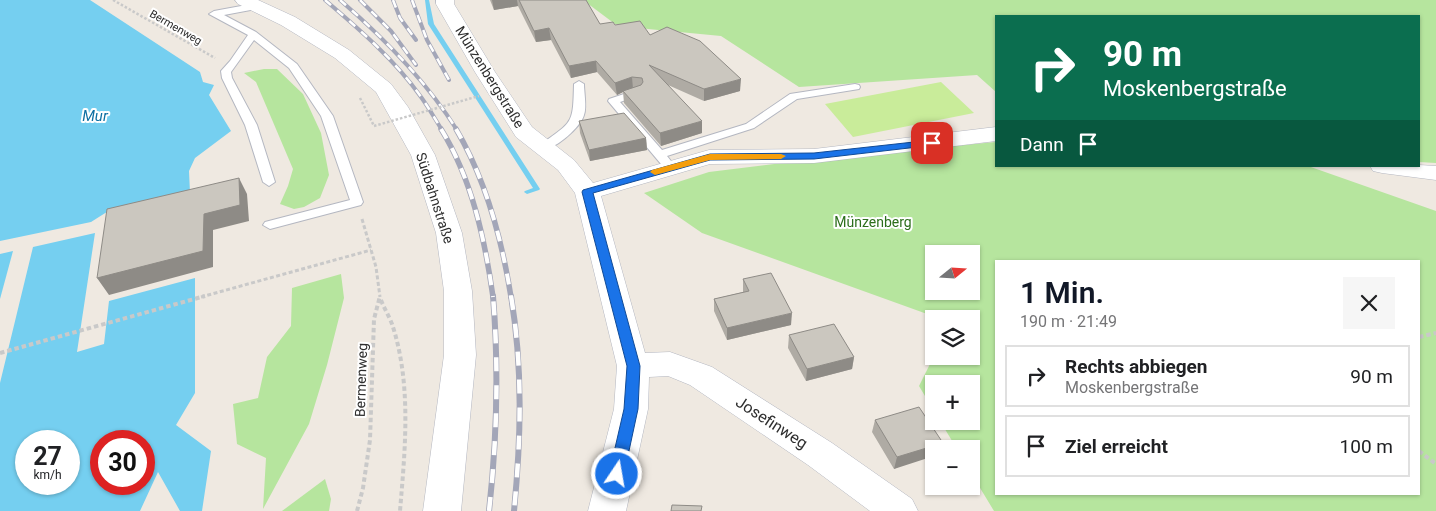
<!DOCTYPE html>
<html lang="de">
<meta charset="utf-8">
<style>
:root{--surface:#fff;--page:#f6f6f6;--text:#202124;--muted:#757577;--line:#e0e0e0;--accent:#111827}
body{margin:0;font-family:Roboto,sans-serif;background:var(--page);color:var(--text);height:100vh;display:flex;flex-direction:column;font-size:19px;white-space:nowrap}
*{box-sizing:border-box;margin:0}
p{font-size:16px;color:var(--muted)}
.icon{flex:none;width:28px;height:28px;fill:none;stroke:currentColor;stroke-width:2;stroke-linecap:round;stroke-linejoin:round}
.map{position:relative;flex:1;overflow:hidden}
.sheet{position:absolute;left:995px;top:260px;width:425px;height:235px;display:flex;flex-direction:column;background:var(--surface);border-radius:0px;box-shadow:0 1px 4px #0004}
.sheet>*{flex:none}
.top-card{position:absolute;left:995px;top:15px;width:425px;height:152px;border-radius:0px;box-shadow:0 1px 4px #0004;background:#0b6e4f;color:#fff;overflow:hidden}
.needle{width:32px;rotate:72deg}
.fabs{position:absolute;left:925px;top:245px;display:grid;gap:10px}
.fabs a{display:grid;place-items:center;width:55px;height:55px;border-radius:0px;background:var(--surface);box-shadow:0 1px 4px #0004;font-size:25px}
.speed{position:absolute;left:15px;top:430px;display:flex;gap:10px;font-size:25px;font-weight:700;text-align:center}
.speed>*{display:grid;place-content:center;width:65px;height:65px;border-radius:50%;background:var(--surface);box-shadow:0 1px 4px #0004;line-height:1}
.speed small{font-size:12px;font-weight:400}
.speed .limit{border:8px solid #d22;background:#fff;color:#111}
.pin{position:absolute;display:grid;place-items:center;width:42px;height:42px;color:#fff;margin:-21px;border-radius:10px;box-shadow:0 2px 8px #0006}
.me{position:absolute;width:55px;margin:-28px;rotate:12deg;stroke-linejoin:round;filter:drop-shadow(0 0 4px #0008)}
.turn{display:flex;align-items:center;gap:18px;height:105px;padding:0 25px;font-size:22px}
.turn .icon{width:65px;height:65px;stroke-width:2.5}
.turn b{display:block;font-size:35px;line-height:42px}
.then{display:flex;align-items:center;height:48px;padding:0 25px;background:#0003;gap:10px;font-size:19px}
.round{display:grid;place-items:center;flex:none;width:52px;height:52px;border-radius:0px;background:var(--page)}
.headline{display:flex;align-items:center;justify-content:space-between;height:85px;padding:0 25px}
h1{font-size:30px;font-weight:600;line-height:38px;color:var(--accent)}
ul{padding:0;list-style:none}
li{display:flex;align-items:center;gap:15px;height:62px;margin:0 10px 8px;padding:0 15px;border:2px solid var(--line);border-radius:0px}
li div{flex:1}
li b{display:block;font-size:19px}
li em{font-style:normal}
.map>svg:first-child{display:block}
.green{fill:#b6e59e;fill-rule:evenodd}
.pitch{fill:#c9ec9a}
.water{fill:#75cff0;fill-rule:evenodd}
.lines{fill:none;stroke-linecap:round;stroke-linejoin:round}
.stream{fill:#75cff0;fill-rule:evenodd}
.lane-casing{stroke:#b4b7c1;stroke-width:2}
.street-casing{stroke:#b4b7c1;stroke-width:1}
.secondary-casing{stroke:#b4b7c1;stroke-width:1}
.path-far2{stroke:#c9c9c9;stroke-width:2.5;stroke-dasharray:2.5 2;stroke-linecap:butt}
.path-far1{stroke:#c9c9c9;stroke-width:3;stroke-dasharray:4 2.5;stroke-linecap:butt}
.path{stroke:#c9c9c9;stroke-width:4;stroke-dasharray:4.5 3;stroke-linecap:butt}
.lane{fill:#fff;fill-rule:evenodd}
.street{fill:#fff;fill-rule:evenodd}
.secondary{fill:#fff;fill-rule:evenodd}
.rail-far2-casing{stroke:#a3a6b8;stroke-width:4}
.rail-far1-casing{stroke:#a3a6b8;stroke-width:5.5}
.rail-casing{stroke:#a3a6b8;stroke-width:6}
.rail-far2{stroke:#fff;stroke-width:2.5;stroke-dasharray:8;stroke-linecap:butt}
.rail-far1{stroke:#fff;stroke-width:4;stroke-dasharray:11;stroke-linecap:butt}
.rail{stroke:#fff;stroke-width:4.5;stroke-dasharray:14;stroke-linecap:butt}
.path-bridge{stroke:#c9c9c9;stroke-width:2.5;stroke-dasharray:2.5 2;stroke-linecap:butt}
.wall{fill:#afaba4}
.shaded-wall{fill:#8e8b86}
.building{fill:#cbc7bf;stroke:#8e8b86}
.route{fill:#1a73e8;stroke:#114b97}
.slow{fill:#f59e0b}
.labels{text-anchor:middle;stroke-width:4;stroke-linejoin:round;paint-order:stroke}
.far-street-label{font-size:11px;fill:#2e2e2e;stroke:#fff}
.street-label{font-size:14px;fill:#2e2e2e;stroke:#fff}
.park-label{font-size:14px;fill:#2c6e1b;stroke:#fff}
.water-label{font-size:15px;font-style:italic;fill:#0d6fa3;stroke:#fff}
.near-street-label{font-size:16px;fill:#2e2e2e;stroke:#fff}
</style>
<div class="map">
<svg width="1436" height="511" viewBox="0 0 1436 511">
<rect width="100%" height="100%" fill="#efe9e1"/>
<g class="green">
<polygon points="583,0 1436,0 1436,163 1419,162 1419,16 996,16 996,92 977,75 799,87 721,36 648,29 615,24"/>
<polygon points="264,69 277,69 303,94 321,133 329,175 320,198 304,207 294,209 280,204 288,186 293,169 256,82 244,73"/>
<path d="M 996,142 L 996,166 L 1308,166 L 1436,211 L 1436,511 L 994,511 L 971,473 L 971,449 L 957,449 L 940,421 L 971,421 L 971,384 L 934,384 L 934,411 L 919,386 L 934,356 L 971,356 L 971,319 L 941,319 L 702,233 L 644,193 L 709,172 L 823,158 ZM 934,254 L 971,254 L 971,291 L 934,291 ZM 996,261 L 1419,261 L 1419,494 L 996,494 Z"/>
<polygon points="341,274 344,298 327,365 309,424 263,509 266,458 237,444 233,404 258,398 267,357 291,326 292,288"/>
<polygon points="325,479 331,499 329,511 282,511"/>
</g>
<polygon class="pitch" points="941,82 974,113 853,137 825,104"/>
<g class="water">
<polygon points="0,0 90,0 200,72 203,82 214,85 209,95 231,131 195,158 189,171 190,193 110,210 91,222 0,241"/>
<path d="M 95,233 L 77,352 L 104,344 L 109,301 L 195,278 L 195,393 L 176,425 L 211,451 L 202,511 L 180,511 L 158,472 L 140,511 L 0,511 L 0,383 L 33,247 ZM 26,441 L 69,441 L 69,484 L 26,484 ZM 101,441 L 144,441 L 144,484 L 101,484 Z"/>
<polygon points="13,251 0,299 0,254"/>
</g>
<g class="lines">
<polygon class="stream" points="425,0 429,0 434,24 540,189 539,190 527,194 524,192 525,191 533,188 428,24"/>
<g class="lane-casing">
<g id="lane">
<polygon points="258,3 261,4 261,8 224,15 256,32 297,64 333,116 363,202 361,205 270,229 263,225 265,222 350,200 321,116 289,68 254,40 231,72 232,78 257,125 275,182 269,186 263,182 245,125 222,78 221,71 230,61 248,35 209,14 214,11"/>
<path d="M 579,81 L 584,84 C 584,93 587,107 584,115 C 581,127 552,153 540,149 L 538,147 L 540,145 C 573,121 573,125 574,84 Z"/>
<polygon points="855,84 859,85 860,87 859,89 797,99 754,128 667,156 671,161 665,165 661,164 608,101 609,99 633,91 641,91 642,93 641,95 620,102 662,150 746,124 790,94"/>
</g>
</g>
<g class="street-casing">
<g id="street">
<polygon points="436,0 454,0 454,4 495,72 532,127 574,160 593,183 709,150 814,149 996,127 996,141 814,163 710,164 601,196 645,353 670,352 712,367 832,443 912,499 918,511 870,511 808,465 690,385 668,376 649,377 648,409 626,511 588,511 614,409 617,366 575,193 558,170 516,137 475,72 436,4"/>
<polygon points="1419,165 1436,166 1436,180 1382,173 1373,171 1370,166 1419,166"/>
</g>
</g>
<g class="secondary-casing">
<polygon id="secondary" points="235,0 258,0 295,17 349,50 391,84 408,107 435,155 462,233 472,291 476,355 461,511 423,511 444,355 444,291 436,233 411,155 376,92 335,58 281,25 238,4"/>
</g>
<g class="path-far2">
<polyline points="113,0 215,58"/>
<polyline points="360,98 374,126"/>
</g>
<g class="path-far1">
<polyline points="362,219 376,267 380,297"/>
<polyline points="201,297 371,250"/>
</g>
<g class="path">
<path d="M 381,300 C 384,308 389,316 392,324 C 412,384 405,450 400,511"/>
<polyline points="1419,337 1436,333"/>
<polyline points="0,353 205,296"/>
<polyline points="1419,451 1436,464"/>
<polyline points="357,511 363,488 370,440 374,319 380,296"/>
</g>
<use href="#lane" class="lane"/>
<use href="#street" class="street"/>
<use href="#secondary" class="secondary"/>
<g class="rail-far2-casing">
<g id="rail-far2">
<path d="M 325,0 C 359,29 395,60 421,97 C 429,108 435,119 442,130"/>
<path d="M 340,0 C 384,38 426,81 457,130"/>
<polyline points="360,0 391,31 416,65"/>
<polyline points="393,0 400,18 416,40"/>
<polyline points="412,0 427,40 449,80"/>
</g>
</g>
<g class="rail-far1-casing">
<g id="rail-far1">
<path d="M 441,129 C 472,179 485,240 493,297"/>
<path d="M 456,129 C 486,180 502,240 511,297"/>
</g>
</g>
<g class="rail-casing">
<g id="rail">
<path d="M 511,296 C 523,368 521,439 514,511"/>
<path d="M 489,511 C 497,439 499,369 493,296"/>
</g>
</g>
<use href="#rail-far2" class="rail-far2"/>
<use href="#rail-far1" class="rail-far1"/>
<use href="#rail" class="rail"/>
<polyline class="path-bridge" points="374,126 479,96"/>
</g>
<g class="wall">
<polygon points="490,0 586,0 600,24 615,25 650,35 740,91 704,101 668,85 702,133 661,146 624,103 623,92 617,95 597,72 571,78 551,40 536,42 518,6 494,10"/>
<polygon points="579,121 646,138 647,150 590,161 580,133"/>
<polygon points="743,279 791,325 727,340 714,311 714,299 743,292"/>
<polygon points="789,335 854,357 852,369 806,381 788,348"/>
<polygon points="875,420 943,443 941,449 934,449 894,469 872,432"/>
</g>
<g class="shaded-wall">
<polygon points="492,0 517,0 518,6 494,10"/>
<polygon points="549,28 551,40 536,42 534,31"/>
<polygon points="596,61 597,72 571,78 569,66"/>
<polygon points="632,77 633,89 623,91 623,92 617,95 615,83"/>
<polygon points="741,79 740,91 704,101 704,89"/>
<polygon points="702,121 702,133 661,146 660,133"/>
<polygon points="646,138 647,150 590,161 589,150"/>
<polygon points="239,178 247,194 249,221 213,230 213,267 109,295 97,278 204,214"/>
<polygon points="792,313 791,325 727,340 727,328"/>
<polygon points="854,357 852,369 806,381 807,369"/>
<polygon points="943,443 941,449 934,449 934,456 894,469 897,457"/>
</g>
<g class="building">
<polygon points="519,0 586,0 600,24 613,22 615,25 640,21 650,35 667,27 700,41 741,79 704,89 649,65 702,121 660,133 623,91 641,85 643,82 642,78 632,77 615,83 596,61 569,66 549,28 534,31"/>
<polygon points="624,113 646,138 589,150 579,121"/>
<polygon points="239,178 240,205 204,214 203,251 97,278 107,209"/>
<polygon points="771,273 792,313 727,328 714,299 749,291 743,279"/>
<polygon points="834,324 854,357 807,369 789,335"/>
<polygon points="919,407 943,443 897,457 875,420"/>
<polygon points="672,505 702,506 701,511 671,511"/>
</g>
<polygon class="route" points="932,140 937,143 935,145 814,159 710,160 593,193 640,366 638,409 624,474 622,478 617,480 611,478 609,474 624,409 627,366 582,192 583,190 710,154 814,153"/>
<polygon class="slow" points="710,154 781,154 786,156 781,159 710,160 655,175 650,172 652,170"/>
<g class="labels">
<g class="far-street-label">
<text transform="translate(176 27) rotate(30)" y="4">Bermenweg</text>
</g>
<g class="street-label">
<text transform="translate(490 77) rotate(58)" y="5">Münzenbergstraße</text>
<text transform="translate(435 198) rotate(72)" y="5">Südbahnstraße</text>
<text transform="translate(361 380) rotate(-88)" y="5">Bermenweg</text>
</g>
<g class="park-label">
<text x="873" y="227">Münzenberg</text>
</g>
<g class="water-label">
<text x="95" y="121">Mur</text>
</g>
<g class="near-street-label">
<text transform="translate(772 422) rotate(33)" y="6">Josefinweg</text>
</g>
</g>
</svg>
<div class="fabs">
<a><svg class="needle" viewBox="-14 -14 28 28"><path d="M0-13l5 13h-10z" fill="#e53935"/><path d="M0 13l5-13h-10z" fill="#757577"/></svg></a>
<a><svg class="icon" aria-label="layers" viewBox="0 0 24 24"><path d="M12 4l9 5-9 5-9-5zM3 14l9 5 9-5"/></svg></a>
<a>+</a>
<a>−</a>
</div>
<div class="speed"><div>27<small>km/h</small></div><div class="limit">30</div></div>
<div class="pin" style="left:932px;top:143px;background:#d93025"><svg class="icon" aria-label="arrive" viewBox="0 0 24 24"><path d="M6 21V4h12l-3 4 3 4H6"/></svg></div>
<svg class="me" style="left:617px;top:474px" viewBox="-20 -20 40 40"><circle r="17" fill="#1a73e8" stroke="#fff" stroke-width="3"/><path d="M0-11L8 9 0 5-8 9z" fill="#fff"/></svg>
<div class="top-card">
<div class="turn"><svg class="icon" aria-label="right" viewBox="0 0 24 24"><path d="M7 20v-9h11M14 6l5 5-5 5"/></svg><div><b>90 m</b>Moskenbergstraße</div></div>
<div class="then">Dann<svg class="icon" aria-label="arrive" viewBox="0 0 24 24"><path d="M6 21V4h12l-3 4 3 4H6"/></svg></div>
</div>
<section class="sheet">
<div class="headline"><div><h1>1 Min.</h1><p>190 m · 21:49</p></div><a class="round"><svg class="icon" aria-label="close" viewBox="0 0 24 24"><path d="M6 6l12 12M18 6L6 18"/></svg></a></div>
<ul>
<li><svg class="icon" aria-label="right" viewBox="0 0 24 24"><path d="M7 20v-9h11M14 6l5 5-5 5"/></svg><div><b>Rechts abbiegen</b><p>Moskenbergstraße</p></div><em>90 m</em></li>
<li><svg class="icon" aria-label="arrive" viewBox="0 0 24 24"><path d="M6 21V4h12l-3 4 3 4H6"/></svg><div><b>Ziel erreicht</b></div><em>100 m</em></li>
</ul>
</section>
</div>
